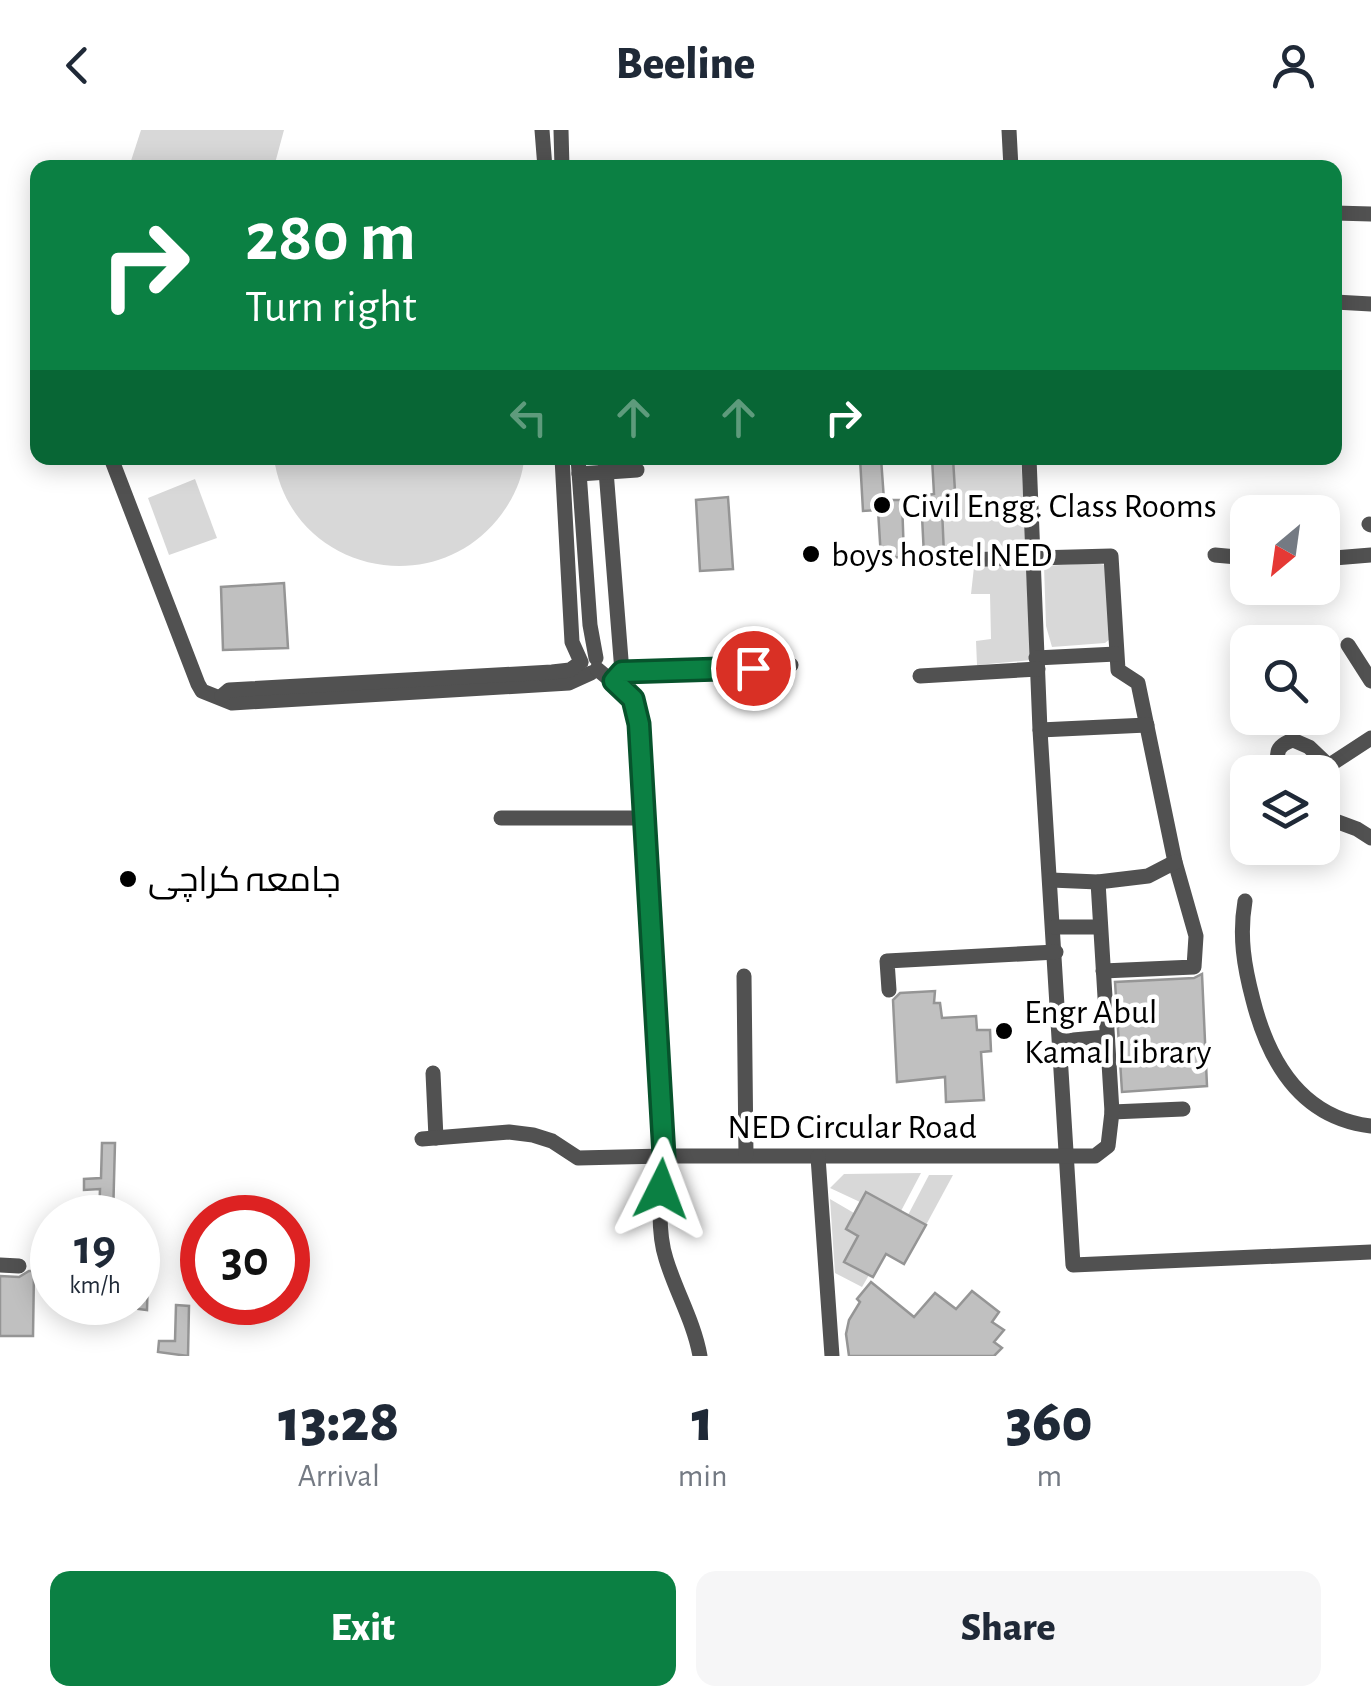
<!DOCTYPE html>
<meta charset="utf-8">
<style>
:root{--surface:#fff;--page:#f6f6f7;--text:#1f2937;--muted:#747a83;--accent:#0b8043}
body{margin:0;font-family:"Alegreya Sans",Cairo,sans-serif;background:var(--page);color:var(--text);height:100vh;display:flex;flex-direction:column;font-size:38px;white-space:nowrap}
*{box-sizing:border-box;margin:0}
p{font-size:32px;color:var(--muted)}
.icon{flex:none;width:55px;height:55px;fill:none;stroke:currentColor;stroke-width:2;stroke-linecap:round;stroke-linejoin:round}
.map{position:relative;height:1226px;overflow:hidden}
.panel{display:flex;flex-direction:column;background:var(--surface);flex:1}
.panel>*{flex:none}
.hud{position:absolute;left:30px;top:30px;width:1312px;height:305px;border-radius:20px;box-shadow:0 5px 25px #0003;background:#0b8043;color:#fff;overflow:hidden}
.needle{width:65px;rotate:209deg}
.fabs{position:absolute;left:1230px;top:365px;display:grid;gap:20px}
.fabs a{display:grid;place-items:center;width:110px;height:110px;border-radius:20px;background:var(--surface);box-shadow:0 5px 25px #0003;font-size:50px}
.speed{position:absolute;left:30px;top:1065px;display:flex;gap:20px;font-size:50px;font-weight:700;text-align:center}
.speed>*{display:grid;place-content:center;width:130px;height:130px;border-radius:50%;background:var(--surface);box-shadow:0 5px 25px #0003;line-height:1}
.speed small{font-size:25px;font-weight:400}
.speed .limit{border:15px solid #d22;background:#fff;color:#111}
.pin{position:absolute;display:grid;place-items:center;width:85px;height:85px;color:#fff;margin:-42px;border:5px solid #fff;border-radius:50%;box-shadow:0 2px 10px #0007}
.me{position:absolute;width:110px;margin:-55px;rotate:3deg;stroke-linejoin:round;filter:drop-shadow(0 0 8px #0008)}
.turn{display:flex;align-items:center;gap:35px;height:210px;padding:0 50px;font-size:45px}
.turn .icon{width:130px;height:130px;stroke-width:2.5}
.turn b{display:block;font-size:70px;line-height:85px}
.lanes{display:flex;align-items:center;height:95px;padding:0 50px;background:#0003;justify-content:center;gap:50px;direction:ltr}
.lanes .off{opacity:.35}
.eta{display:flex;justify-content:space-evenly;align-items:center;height:170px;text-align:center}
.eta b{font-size:60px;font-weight:800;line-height:70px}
.cta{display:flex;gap:20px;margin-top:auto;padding:20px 50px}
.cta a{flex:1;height:115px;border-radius:20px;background:var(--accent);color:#fff;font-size:40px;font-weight:800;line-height:115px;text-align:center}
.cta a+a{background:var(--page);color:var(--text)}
header{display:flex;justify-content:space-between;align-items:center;height:130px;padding:0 50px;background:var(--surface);font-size:45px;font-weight:800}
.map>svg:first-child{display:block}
.green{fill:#d8d8d8}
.building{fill:#c0c0c0;stroke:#959595;stroke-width:2.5}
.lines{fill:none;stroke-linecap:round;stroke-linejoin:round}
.minor{stroke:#515151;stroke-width:15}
.route-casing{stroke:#07532c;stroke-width:25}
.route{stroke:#0b8043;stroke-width:18}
.poi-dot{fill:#000;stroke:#fff;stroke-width:4}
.labels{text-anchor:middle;stroke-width:9;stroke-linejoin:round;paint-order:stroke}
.poi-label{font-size:35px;fill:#000;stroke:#fff;text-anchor:start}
.street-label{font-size:35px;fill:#000;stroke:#fff}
</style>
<header><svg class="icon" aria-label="back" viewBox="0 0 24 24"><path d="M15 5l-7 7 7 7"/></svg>Beeline<svg class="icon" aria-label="person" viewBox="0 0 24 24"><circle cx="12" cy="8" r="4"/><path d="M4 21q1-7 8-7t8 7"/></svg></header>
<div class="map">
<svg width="1371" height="1226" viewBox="0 0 1371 1226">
<rect width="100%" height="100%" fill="#fff"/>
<g class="green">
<polygon points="141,0 284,0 274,37 129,37"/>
<path d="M 274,328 L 524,328 C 523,350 511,373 497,390 C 427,474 289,437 274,328 Z"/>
<polygon points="953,328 1021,328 1026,417 944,425 942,379 956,378"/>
<polygon points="195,349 217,408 169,425 148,368"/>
<polygon points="1095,433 1111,436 1115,505 1105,513 1052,517 1046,496 1044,436"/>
<polygon points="1026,436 1031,530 977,535 976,511 991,509 990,464 971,464 974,437"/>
<polygon points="921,1043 901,1081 866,1063 860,1072 830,1058 844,1044"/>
<polygon points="929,1045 953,1045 926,1095 908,1085"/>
<polygon points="830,1069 854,1083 846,1099 858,1106 845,1131 869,1145 862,1157 835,1143"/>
</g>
<g class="building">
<polygon points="860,328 881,328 884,370 902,370 904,427 881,428 878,380 863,381"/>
<polygon points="932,328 953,328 956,378 942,379 944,425 924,426 921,366 934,364"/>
<polygon points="728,367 733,439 700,441 696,370"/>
<polygon points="284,453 288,518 223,520 221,457"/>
<polygon points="1202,844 1207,956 1122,962 1115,852 1194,848"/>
<polygon points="935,861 934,873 940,873 942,888 976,886 977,900 990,900 991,921 981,922 984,970 946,972 945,947 897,952 893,870 900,863"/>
<polygon points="102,1013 115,1013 113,1088 99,1088 100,1059 84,1060 84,1049 101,1048"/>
<polygon points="866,1062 926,1095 904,1134 886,1124 873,1147 844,1132 858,1106 846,1099"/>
<polygon points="138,1099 149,1099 147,1180 138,1179"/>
<polygon points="29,1141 34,1141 33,1206 0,1206 0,1146 19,1147"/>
<polygon points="871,1152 914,1187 935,1163 956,1179 972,1161 999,1182 992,1192 1004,1200 994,1212 1002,1218 994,1226 849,1226 846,1204 849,1190 860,1172 857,1169"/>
<polygon points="176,1175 189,1176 188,1226 158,1222 159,1211 175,1211"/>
</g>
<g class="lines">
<g class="minor">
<polyline points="542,0 545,38"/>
<polyline points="561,0 562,38"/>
<polyline points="1009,0 1011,38"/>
<polyline points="1335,83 1371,84"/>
<polyline points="1335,172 1371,174"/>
<polyline points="111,328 198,554 202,561 232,573 569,553 591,543"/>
<polyline points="578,328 590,495 596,528"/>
<polyline points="605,328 622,542"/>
<polyline points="1029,328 1040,600 1073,1135 1371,1122"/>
<polyline points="579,344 637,340"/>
<polyline points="1369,394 1371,395"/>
<polyline points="1215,425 1248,428"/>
<polyline points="1322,429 1371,425"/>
<polyline points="954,430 1111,426 1118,540 1138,553 1175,732 1196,806 1194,837 1103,841"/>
<polyline points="1348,515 1371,551"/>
<polyline points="1036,528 1116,524"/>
<polyline points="597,539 633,569 639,593 664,1026 1095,1026 1108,1016 1112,982 1183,979"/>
<polyline points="920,546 1038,539"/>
<polyline points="617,548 622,542 791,535"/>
<polyline points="222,566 229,560 552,542 570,540 581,532 572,512 562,328"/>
<polyline points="1040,600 1147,595"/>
<path d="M 1290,642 C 1274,631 1272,617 1293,610 L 1309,617 L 1328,635"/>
<polyline points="1319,642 1371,608"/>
<polyline points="1322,686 1357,699 1371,708"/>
<polyline points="501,688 645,688"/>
<polyline points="1051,750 1098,752 1148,746 1175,732"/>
<polyline points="1098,752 1112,982"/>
<path d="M 1245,771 C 1239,806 1244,836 1253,870 C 1269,933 1302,988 1371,996"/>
<polyline points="1054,797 1099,797"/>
<polyline points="744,846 746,1025"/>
<polyline points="889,860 887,831 1056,822"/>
<polyline points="1062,911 1107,907"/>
<polyline points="433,943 436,1008"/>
<path d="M 422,1009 L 509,1002 L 533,1005 L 552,1011 L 578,1028 L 664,1026 C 661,1057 656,1098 666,1129 C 676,1162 694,1192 700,1226"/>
<polyline points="818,1027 832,1226"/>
<polyline points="0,1135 19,1136"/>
</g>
</g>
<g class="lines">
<g class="route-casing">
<polyline id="route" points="661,1059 664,1026 639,594 633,569 614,551 622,542 753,538"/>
</g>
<use href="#route" class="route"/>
</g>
<g class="poi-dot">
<circle cx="882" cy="375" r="10"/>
<circle cx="811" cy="424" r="10"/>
<circle cx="128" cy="749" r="10"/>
<circle cx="1004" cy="901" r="10"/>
</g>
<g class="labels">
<g class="poi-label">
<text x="902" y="387">Civil Engg. Class Rooms</text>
<text x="831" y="436">boys hostel NED</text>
<text x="148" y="761">جامعہ کراچی</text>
<text x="1024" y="893">Engr Abul<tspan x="1024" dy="40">Kamal Library</tspan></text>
</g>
<g class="street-label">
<text x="852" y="1008">NED Circular Road</text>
</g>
</g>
</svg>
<div class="fabs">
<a><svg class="needle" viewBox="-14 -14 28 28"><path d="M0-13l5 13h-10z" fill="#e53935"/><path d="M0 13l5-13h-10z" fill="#747a83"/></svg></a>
<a><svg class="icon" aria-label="search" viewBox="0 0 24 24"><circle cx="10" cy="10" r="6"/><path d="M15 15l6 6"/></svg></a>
<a><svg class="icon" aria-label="layers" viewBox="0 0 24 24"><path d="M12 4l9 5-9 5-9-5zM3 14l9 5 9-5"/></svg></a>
</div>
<div class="speed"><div>19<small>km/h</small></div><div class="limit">30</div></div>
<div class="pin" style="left:753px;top:538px;background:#d93025"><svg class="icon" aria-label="arrive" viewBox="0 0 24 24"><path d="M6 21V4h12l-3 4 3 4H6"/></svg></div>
<svg class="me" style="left:661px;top:1059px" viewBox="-20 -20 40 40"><path d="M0-17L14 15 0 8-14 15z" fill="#0b8043" stroke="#fff" stroke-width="4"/></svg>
<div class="hud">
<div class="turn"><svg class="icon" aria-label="right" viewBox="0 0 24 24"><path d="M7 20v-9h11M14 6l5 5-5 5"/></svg><div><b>280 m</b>Turn right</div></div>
<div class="lanes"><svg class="icon off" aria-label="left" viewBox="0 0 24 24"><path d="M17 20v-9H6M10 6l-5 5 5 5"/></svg><svg class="icon off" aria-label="ahead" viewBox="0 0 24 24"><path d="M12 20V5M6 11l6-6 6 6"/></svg><svg class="icon off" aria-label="ahead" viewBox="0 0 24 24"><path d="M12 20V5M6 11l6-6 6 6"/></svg><svg class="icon" aria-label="right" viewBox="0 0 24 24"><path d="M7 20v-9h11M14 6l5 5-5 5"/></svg></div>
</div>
</div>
<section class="panel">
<div class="eta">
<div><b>13:28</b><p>Arrival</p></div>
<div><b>1</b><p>min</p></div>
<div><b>360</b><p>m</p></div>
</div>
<div class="cta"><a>Exit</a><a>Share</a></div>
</section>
